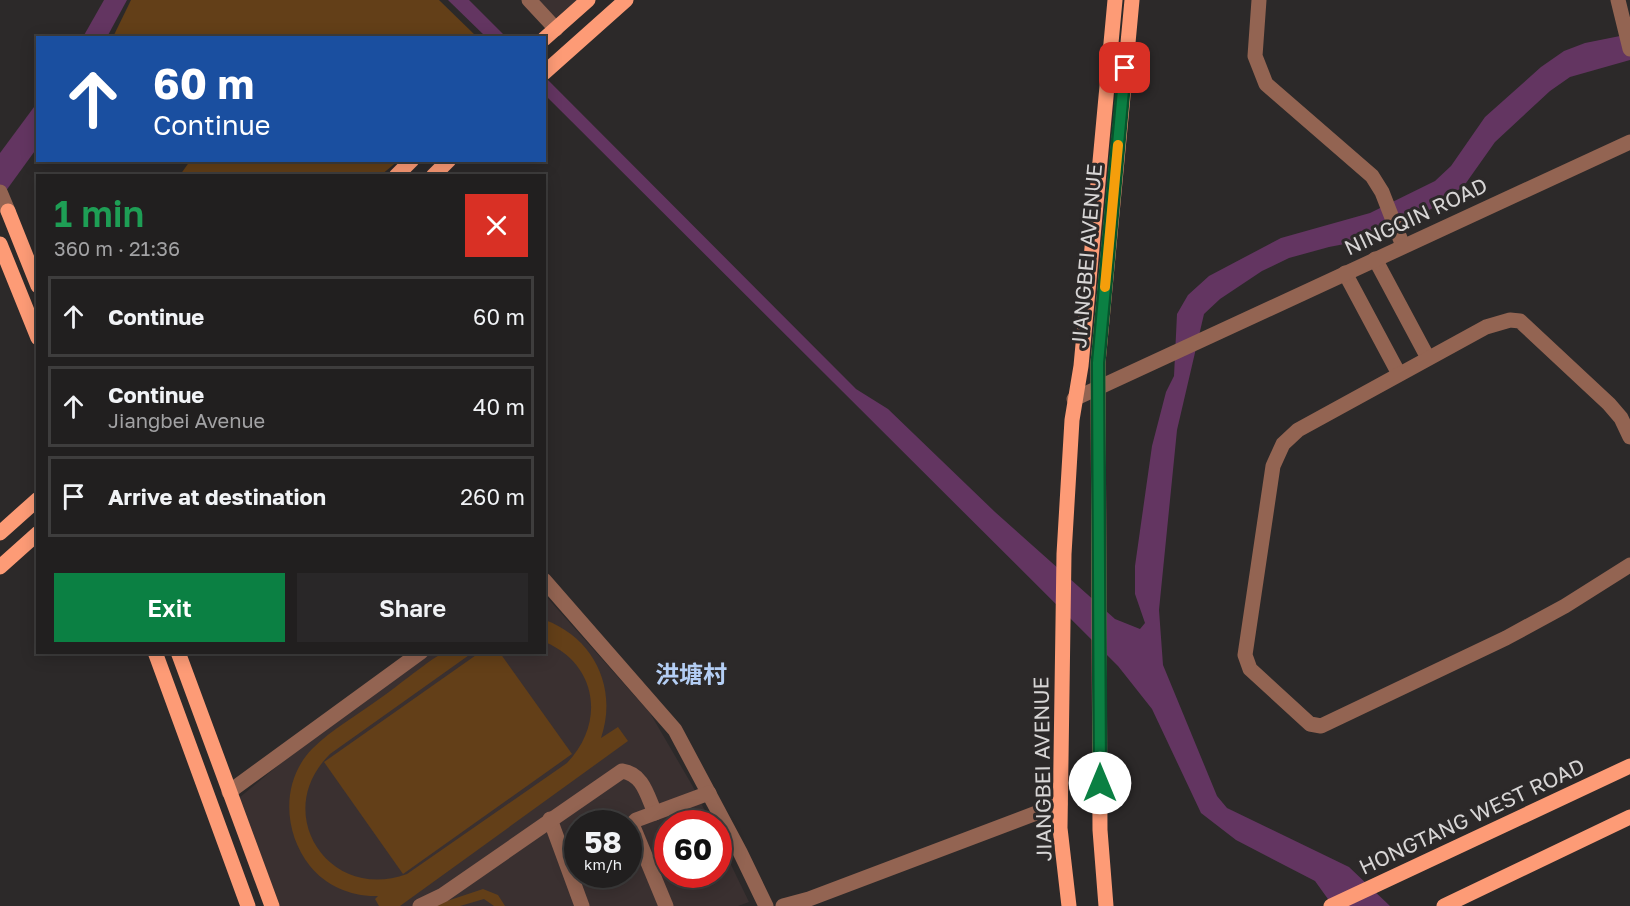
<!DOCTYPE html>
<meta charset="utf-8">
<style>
:root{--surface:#211f1f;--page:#292728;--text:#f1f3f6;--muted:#a2a2a4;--line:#3e3d3d;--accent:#0b8043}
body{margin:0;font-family:"Golos Text","Noto Sans SC",sans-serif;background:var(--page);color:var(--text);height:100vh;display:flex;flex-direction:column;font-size:22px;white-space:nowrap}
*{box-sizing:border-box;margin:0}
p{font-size:20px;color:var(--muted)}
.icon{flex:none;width:33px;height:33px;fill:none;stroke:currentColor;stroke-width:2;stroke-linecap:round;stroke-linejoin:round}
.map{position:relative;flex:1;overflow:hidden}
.details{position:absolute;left:36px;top:174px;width:510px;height:480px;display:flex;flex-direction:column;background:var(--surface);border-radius:0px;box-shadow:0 3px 15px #0003,0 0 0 2px var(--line)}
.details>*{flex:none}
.top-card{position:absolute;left:36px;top:36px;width:510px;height:126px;border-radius:0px;box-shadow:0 3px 15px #0003,0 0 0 2px var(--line);background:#1a4fa0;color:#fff;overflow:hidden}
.speed{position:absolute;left:564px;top:810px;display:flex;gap:12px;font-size:30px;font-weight:700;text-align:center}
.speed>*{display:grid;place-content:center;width:78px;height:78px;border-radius:50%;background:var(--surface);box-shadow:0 3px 15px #0003,0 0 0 2px var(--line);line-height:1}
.speed small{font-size:15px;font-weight:400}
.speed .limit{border:9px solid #d22;background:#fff;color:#111}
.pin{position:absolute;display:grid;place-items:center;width:51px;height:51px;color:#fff;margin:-26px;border-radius:12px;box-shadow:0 3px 9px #0006}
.me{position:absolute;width:66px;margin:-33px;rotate:0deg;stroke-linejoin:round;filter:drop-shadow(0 0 4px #0008)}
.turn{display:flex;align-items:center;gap:21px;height:126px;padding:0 18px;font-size:27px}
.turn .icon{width:78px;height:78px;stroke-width:2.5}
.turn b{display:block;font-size:42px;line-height:51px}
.round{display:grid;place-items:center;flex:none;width:63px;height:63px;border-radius:0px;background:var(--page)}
.summary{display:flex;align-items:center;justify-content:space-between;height:102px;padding:0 18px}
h1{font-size:36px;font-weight:600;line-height:45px;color:#1e9e55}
.cta{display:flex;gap:12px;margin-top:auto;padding:12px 18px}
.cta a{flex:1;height:69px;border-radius:0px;background:var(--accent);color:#fff;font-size:24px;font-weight:600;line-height:69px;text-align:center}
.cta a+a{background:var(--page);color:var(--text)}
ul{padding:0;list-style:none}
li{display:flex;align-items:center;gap:18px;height:81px;margin:0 12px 9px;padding:0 6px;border:3px solid var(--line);border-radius:0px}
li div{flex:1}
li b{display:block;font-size:22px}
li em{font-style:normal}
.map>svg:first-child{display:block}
.built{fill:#3a3030;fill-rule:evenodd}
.green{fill:#633f18}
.water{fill:#633561}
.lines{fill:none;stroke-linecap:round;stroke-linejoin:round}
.minor{stroke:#936452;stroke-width:15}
.major{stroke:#fd9b76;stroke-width:15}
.route-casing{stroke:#07532c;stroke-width:15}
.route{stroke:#0b8043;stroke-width:10}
.slow{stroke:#f59e0b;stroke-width:10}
.labels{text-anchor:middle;stroke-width:6;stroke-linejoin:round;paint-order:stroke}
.street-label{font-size:21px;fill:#d7d5d5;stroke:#2c2929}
.quarter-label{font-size:24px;font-weight:bold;fill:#b4cef4;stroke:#2c2929}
</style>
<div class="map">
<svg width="1630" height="906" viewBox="0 0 1630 906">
<rect width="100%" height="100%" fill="#2c2929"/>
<g class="built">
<polygon points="539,0 578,0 556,18"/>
<path d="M 545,595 L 650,713 L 692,785 L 711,823 L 668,824 L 668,874 L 718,874 L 719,840 L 749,902 L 738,906 L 280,906 L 239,798 L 281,763 L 427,653 L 544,652 ZM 578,824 L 628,824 L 628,874 L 578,874 Z"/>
</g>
<g class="green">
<polygon points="131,0 439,0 477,37 113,37"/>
<polygon points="190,161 190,160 398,161 381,175 180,175"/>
<path d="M 545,620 C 594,638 618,688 601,738 L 618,727 L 628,741 L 400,906 L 379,906 L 375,899 L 378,896 C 352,897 326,886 310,866 C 283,832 281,781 312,749 C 332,729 359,714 382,697 C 394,689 434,656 445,652 C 453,650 465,652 472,653 L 330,754 C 270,813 329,903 407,874 L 567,763 C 606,722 597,664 545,642 Z"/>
<polygon points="479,653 500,653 572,754 403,874 324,762"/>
<polygon points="483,889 498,895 505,906 494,906 484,899 460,906 432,906"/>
</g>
<g class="water">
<polygon points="104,0 127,0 107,37 83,37"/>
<polygon points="448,0 469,0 506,37 486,37"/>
<polygon points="1630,34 1630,60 1570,77 1550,91 1495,142 1466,183 1447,200 1381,237 1329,247 1289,258 1262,271 1220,299 1204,314 1177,430 1159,610 1163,665 1217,796 1227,808 1349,867 1390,906 1333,906 1315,881 1236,840 1201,813 1152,709 1118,666 545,95 544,76 856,389 888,409 995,512 1115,619 1140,629 1145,623 1135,594 1135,566 1152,446 1166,392 1174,376 1177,314 1188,295 1209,276 1281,238 1370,213 1435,181 1451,166 1485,117 1541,67 1564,51 1585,43"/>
<polygon points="37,103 37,148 0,199 0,153"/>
</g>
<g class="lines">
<g class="minor">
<polyline points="529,0 556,29"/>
<polyline points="1259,0 1255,56 1266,84 1372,176 1382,192 1403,246"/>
<polyline points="1618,0 1630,49"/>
<polyline points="0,192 8,211"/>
<polyline points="1375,259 1428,358"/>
<polyline points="1345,273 1399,374"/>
<polyline points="1074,399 1630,142"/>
<polyline points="1630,437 1621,418 1609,404 1520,321 1510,320 1486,327 1298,430 1283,444 1273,466 1245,655 1250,669 1310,724 1321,726 1506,638 1565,606 1630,565"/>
<polyline points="544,580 675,730 740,852 766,906"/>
<polyline points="229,792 421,652"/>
<polyline points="550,819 582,906"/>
<path d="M 420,906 L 443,895 L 622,771 C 643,774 647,795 655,813"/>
<polyline points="666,906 632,824 636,820 709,793"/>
<polyline points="783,906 809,899 1060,804"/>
</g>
<g class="major">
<polyline points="544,39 588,0"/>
<polyline points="544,73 626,0"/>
<polyline points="396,176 412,160"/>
<polyline points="433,176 449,160"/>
<polyline points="8,211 38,286"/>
<polyline points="0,244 38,338"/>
<polyline points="0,533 38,499"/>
<polyline points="0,567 38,533"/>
<polyline points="155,652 248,906"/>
<polyline points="178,652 272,906"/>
<polyline points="1069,906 1060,828 1064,554 1072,420 1081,366 1115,0"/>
<polyline points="1106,906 1100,830 1098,363 1132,0"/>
<polyline points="1331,906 1630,766"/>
<polyline points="1444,906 1630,817"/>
</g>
</g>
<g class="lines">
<g class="route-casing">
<polyline id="route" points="1100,783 1098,363 1125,68"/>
</g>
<use href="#route" class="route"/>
<polyline class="slow" points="1105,287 1118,145"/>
</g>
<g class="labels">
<g class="street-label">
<text transform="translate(1416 217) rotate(-25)" y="7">NINGQIN ROAD</text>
<text transform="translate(1087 256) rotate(-85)" y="7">JIANGBEI AVENUE</text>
<text transform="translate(1043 769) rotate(-91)" y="7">JIANGBEI AVENUE</text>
<text transform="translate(1472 817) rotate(-25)" y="7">HONGTANG WEST ROAD</text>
</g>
<g class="quarter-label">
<text x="691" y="683">洪塘村</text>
</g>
</g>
</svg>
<div class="speed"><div>58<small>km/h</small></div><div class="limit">60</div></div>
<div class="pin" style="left:1125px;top:68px;background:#d93025"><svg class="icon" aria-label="arrive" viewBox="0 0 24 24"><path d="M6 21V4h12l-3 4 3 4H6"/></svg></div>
<svg class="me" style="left:1100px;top:783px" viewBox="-20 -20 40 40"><circle r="19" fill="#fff"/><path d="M0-13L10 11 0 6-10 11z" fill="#0b8043"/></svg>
<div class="top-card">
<div class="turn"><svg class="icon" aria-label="ahead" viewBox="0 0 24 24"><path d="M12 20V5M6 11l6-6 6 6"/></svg><div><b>60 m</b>Continue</div></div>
</div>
<section class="details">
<div class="summary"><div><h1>1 min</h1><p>360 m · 21:36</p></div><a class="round" style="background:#d93025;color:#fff"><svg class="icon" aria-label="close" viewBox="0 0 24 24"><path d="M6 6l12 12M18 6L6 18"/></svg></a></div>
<ul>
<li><svg class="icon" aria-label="ahead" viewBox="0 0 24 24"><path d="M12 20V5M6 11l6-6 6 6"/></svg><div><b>Continue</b></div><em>60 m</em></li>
<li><svg class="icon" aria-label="ahead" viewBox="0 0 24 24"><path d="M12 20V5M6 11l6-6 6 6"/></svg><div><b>Continue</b><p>Jiangbei Avenue</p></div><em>40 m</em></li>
<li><svg class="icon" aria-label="arrive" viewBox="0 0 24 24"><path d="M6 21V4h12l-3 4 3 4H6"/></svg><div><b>Arrive at destination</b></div><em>260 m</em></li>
</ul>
<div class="cta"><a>Exit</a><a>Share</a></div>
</section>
</div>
